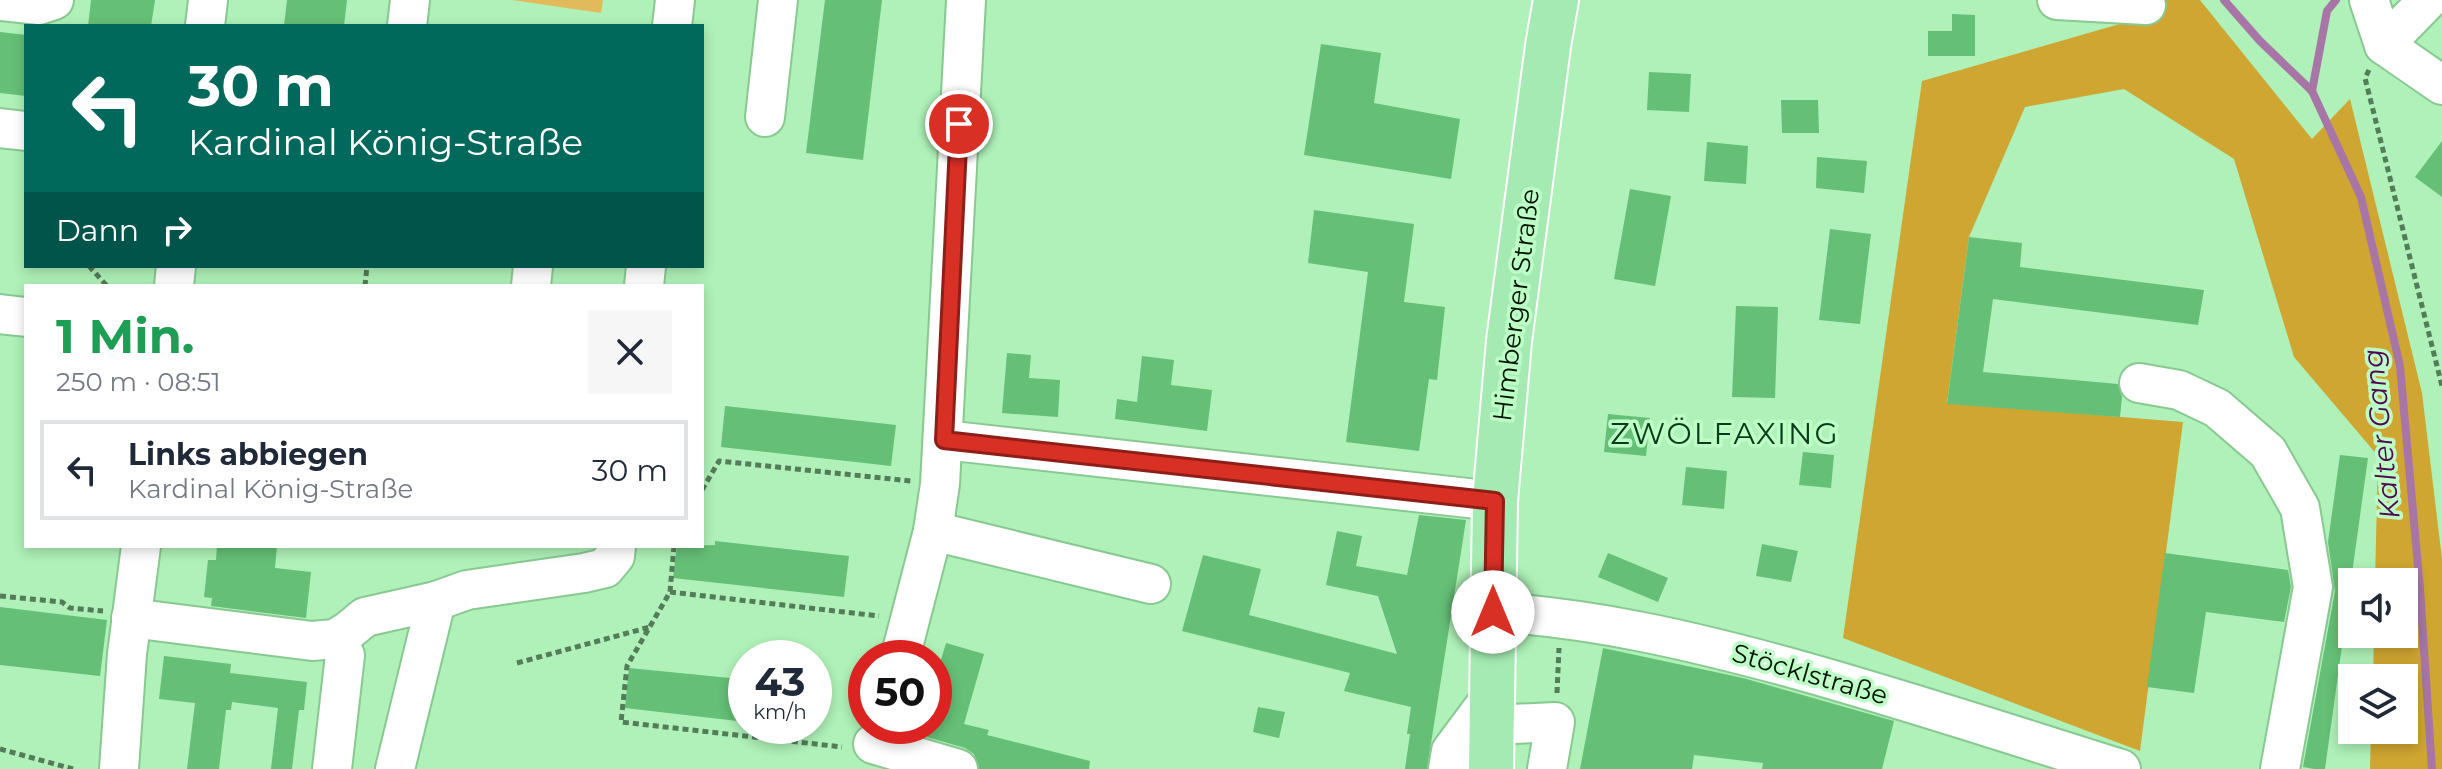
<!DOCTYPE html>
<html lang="de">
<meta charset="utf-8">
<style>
:root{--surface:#fff;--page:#f6f6f7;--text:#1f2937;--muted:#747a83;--line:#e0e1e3}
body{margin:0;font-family:Montserrat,sans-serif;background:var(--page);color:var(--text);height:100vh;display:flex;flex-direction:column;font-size:30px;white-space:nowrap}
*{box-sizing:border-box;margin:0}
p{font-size:26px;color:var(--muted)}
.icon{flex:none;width:44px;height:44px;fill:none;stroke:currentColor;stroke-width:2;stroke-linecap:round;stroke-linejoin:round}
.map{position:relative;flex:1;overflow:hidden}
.details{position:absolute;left:24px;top:284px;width:680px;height:264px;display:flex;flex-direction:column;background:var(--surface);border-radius:0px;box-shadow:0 4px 12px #0003}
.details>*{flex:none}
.guide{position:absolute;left:24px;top:24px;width:680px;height:244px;border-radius:0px;box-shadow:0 4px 12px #0003;background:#00695c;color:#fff;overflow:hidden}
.buttons{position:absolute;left:2338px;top:568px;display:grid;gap:16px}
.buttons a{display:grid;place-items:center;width:80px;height:80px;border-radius:0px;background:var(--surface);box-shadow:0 4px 12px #0003;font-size:40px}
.speed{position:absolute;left:728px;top:640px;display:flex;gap:16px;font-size:40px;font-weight:700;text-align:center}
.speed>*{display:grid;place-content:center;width:104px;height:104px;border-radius:50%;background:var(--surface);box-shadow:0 4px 12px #0003;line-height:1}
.speed small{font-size:20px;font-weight:400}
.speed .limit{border:12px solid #d22;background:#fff;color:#111}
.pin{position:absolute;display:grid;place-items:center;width:68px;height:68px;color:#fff;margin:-34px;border:4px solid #fff;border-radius:50%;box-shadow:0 2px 8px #0007}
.me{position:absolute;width:88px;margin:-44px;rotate:0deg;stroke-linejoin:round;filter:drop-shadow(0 0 6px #0008)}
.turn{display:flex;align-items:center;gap:28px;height:168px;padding:0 32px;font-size:36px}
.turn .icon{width:104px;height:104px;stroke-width:2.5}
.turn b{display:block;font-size:56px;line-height:68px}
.then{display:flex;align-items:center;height:76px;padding:0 32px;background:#0003;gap:16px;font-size:30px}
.round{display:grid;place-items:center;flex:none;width:84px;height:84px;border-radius:0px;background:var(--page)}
.overview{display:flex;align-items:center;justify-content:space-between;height:136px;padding:0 32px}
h1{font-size:48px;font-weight:700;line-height:60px;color:#1e9e55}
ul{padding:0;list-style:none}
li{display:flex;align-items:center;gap:24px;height:100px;margin:0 16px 12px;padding:0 16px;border:4px solid var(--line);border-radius:0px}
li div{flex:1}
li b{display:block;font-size:30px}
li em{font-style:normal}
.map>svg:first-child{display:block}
.green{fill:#e1bb5b}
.forest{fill:#cfa631}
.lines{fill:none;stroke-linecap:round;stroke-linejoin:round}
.stream{stroke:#a876a6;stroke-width:8}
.building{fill:#65bf76}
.minor-casing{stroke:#88c992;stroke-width:42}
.major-casing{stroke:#fff;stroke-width:48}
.path{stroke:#537c58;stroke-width:5;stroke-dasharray:6 4;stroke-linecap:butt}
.minor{stroke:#fff;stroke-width:38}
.major{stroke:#a4eab2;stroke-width:44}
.route-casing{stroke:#8d1f18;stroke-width:20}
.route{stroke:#d93025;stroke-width:14}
.labels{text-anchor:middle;stroke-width:7;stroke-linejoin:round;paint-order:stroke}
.street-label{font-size:26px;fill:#001302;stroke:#bcfec5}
.water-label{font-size:28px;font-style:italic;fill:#4f054f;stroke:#bcfec5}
.quarter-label{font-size:30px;letter-spacing:2px;fill:#083b17;stroke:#bcfec5}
</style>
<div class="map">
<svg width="2442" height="769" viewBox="0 0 2442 769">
<rect width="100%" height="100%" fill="#aff1b8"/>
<polygon class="green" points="512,0 603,0 601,13"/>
<polygon class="forest" points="2159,0 2200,0 2312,139 2350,99 2422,393 2442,559 2442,769 2370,769 2371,730 2404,730 2404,678 2373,678 2374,634 2404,634 2404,582 2375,582 2378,456 2294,357 2234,159 2124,89 2025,107 1969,237 1947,403 2183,422 2140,751 1843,638 1922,81 2144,17"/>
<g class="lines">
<g class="stream">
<polyline points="2224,0 2260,41 2312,91 2361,197 2400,366 2420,589 2432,769"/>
<polyline points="2312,91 2327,11 2336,0"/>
</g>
</g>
<g class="building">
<polygon points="91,0 155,0 151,26 88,26"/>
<polygon points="287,0 347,0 344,26 284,26"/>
<polygon points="825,0 882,0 863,160 806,153"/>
<polygon points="1952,14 1975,15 1975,56 1928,56 1928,31 1952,31"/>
<polygon points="0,32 26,35 26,96 0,93"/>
<polygon points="1321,44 1381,53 1374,103 1460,119 1451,179 1304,155"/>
<polygon points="1649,72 1691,74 1689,112 1647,110"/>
<polygon points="1781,100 1818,100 1819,133 1782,133"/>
<polygon points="2442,141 2442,197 2415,177"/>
<polygon points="1707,142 1748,146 1746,184 1704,181"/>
<polygon points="1817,157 1867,161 1864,193 1816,188"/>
<polygon points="1630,189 1671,196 1655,286 1614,279"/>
<polygon points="1314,210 1414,224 1404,302 1445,307 1437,380 1429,379 1419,451 1346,442 1368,272 1308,263"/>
<polygon points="1830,229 1871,234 1860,324 1819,320"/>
<polygon points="1969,237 2022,243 2020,267 2204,290 2198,325 1993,299 1983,372 2118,384 2122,397 2120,417 1947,404"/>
<polygon points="1736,306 1778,307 1775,398 1732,397"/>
<polygon points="1007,353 1031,355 1029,378 1060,380 1058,417 1002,413"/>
<polygon points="1142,356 1174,360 1171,385 1212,390 1207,431 1115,419 1117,399 1137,402"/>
<polygon points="725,406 896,425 891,466 721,447"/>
<polygon points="1608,414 1650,418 1646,456 1604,452"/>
<polygon points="1803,452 1834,455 1831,488 1799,485"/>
<polygon points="2340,455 2368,458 2325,769 2314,769 2303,767 2335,591 2328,542"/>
<polygon points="1686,467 1727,471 1724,509 1682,505"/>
<polygon points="1419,515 1466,520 1427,769 1405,769 1410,734 1407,734 1411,707 1344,691 1350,673 1182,631 1203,555 1261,569 1249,615 1397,654 1378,596 1326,585 1337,531 1362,536 1356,566 1407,575"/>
<polygon points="715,541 849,556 844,597 673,578 677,546 715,545"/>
<polygon points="1762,544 1798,551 1791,582 1756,576"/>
<polygon points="217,546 277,546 275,568 311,572 306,618 211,606 212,598 204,597 208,560 216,560"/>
<polygon points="1608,553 1668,578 1658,602 1598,577"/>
<polygon points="2165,553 2288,570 2291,587 2284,622 2206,612 2194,693 2147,687"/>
<polygon points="0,607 107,620 100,676 0,665"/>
<polygon points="946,643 984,654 964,724 989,730 987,735 1090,761 1089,769 979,769 974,754 965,748 927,737 929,726 934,726 936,698 934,698 934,683"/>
<polygon points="1603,648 1743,678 1894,721 1882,769 1762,769 1763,763 1694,755 1692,769 1580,769"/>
<polygon points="164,656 231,664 230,673 307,682 304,710 299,710 292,769 271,769 278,708 232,702 231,710 226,710 219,769 187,769 195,703 159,699"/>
<polygon points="629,668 730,678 729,682 746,684 746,722 625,708"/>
<polygon points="1258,707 1285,712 1279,738 1253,732"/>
</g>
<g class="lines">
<g class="minor-casing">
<g id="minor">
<polyline points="2057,0 2146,5"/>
<polyline points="2369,0 2384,45"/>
<polyline points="0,1 39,5 54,0"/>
<polyline points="205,26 208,0"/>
<polyline points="407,26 410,0"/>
<polyline points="672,26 675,0"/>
<polyline points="2384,45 2442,85"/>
<polyline points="2384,45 2428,0"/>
<polyline points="765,117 778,0"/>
<polyline points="0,128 26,131"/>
<polyline points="174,286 176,266"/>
<polyline points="531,286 533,266"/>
<polyline points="644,286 646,266"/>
<polyline points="0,314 26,317"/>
<polyline points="2139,383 2179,390 2217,408 2268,452 2300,508 2313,587 2280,769"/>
<polyline points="944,440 1495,501"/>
<polyline points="933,531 1151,584"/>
<path d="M 1493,612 C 1593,618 1688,640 1784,666 C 1897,697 2009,734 2121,769"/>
<polyline points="131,618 312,641 335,639 348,631 365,617 436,601 467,590 584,573 605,568 615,556 616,546"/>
<polyline points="900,658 933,531 940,484 966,0"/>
<polyline points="1492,725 1555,722 1547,769"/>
<polyline points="873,744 958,769"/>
<polyline points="119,769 127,654 141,546"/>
<polyline points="332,769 345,655 335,639"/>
<polyline points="395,769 436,601"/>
<polyline points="1448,769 1451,751 1492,696"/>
</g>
</g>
<g class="major-casing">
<polyline id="major" points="1491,769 1495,501 1509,341 1548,46 1556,0"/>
</g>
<g class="path">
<polyline points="2369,70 2365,78 2442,386"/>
<polyline points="89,266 107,286"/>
<polyline points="365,286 367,266"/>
<polyline points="702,490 719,461 911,481"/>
<polyline points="674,546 670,592 627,666 621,722 842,747"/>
<polyline points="670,592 879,616"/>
<polyline points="0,596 62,602 70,608 103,611"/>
<polyline points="517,663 650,627"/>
<polyline points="1557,693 1559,648"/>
<polyline points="0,749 73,769"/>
</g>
<use href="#minor" class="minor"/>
<use href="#major" class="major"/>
</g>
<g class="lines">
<g class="route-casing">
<polyline id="route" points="959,124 944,440 1495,501 1493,612"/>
</g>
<use href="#route" class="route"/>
</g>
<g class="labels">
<g class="street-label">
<text transform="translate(1516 305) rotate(-83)" y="9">Himberger Straße</text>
<text transform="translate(1810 674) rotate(16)" y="9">Stöcklstraße</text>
</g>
<g class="water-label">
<text transform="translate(2381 434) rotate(-96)" y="10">Kalter Gang</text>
</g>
<g class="quarter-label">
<text x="1725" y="444">ZWÖLFAXING</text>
</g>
</g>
</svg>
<div class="buttons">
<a><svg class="icon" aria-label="sound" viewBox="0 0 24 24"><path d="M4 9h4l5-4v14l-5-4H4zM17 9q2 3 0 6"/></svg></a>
<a><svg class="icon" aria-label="layers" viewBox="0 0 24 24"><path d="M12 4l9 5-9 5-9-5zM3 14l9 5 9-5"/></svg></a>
</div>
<div class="speed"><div>43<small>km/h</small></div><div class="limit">50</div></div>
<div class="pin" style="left:959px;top:124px;background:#d93025"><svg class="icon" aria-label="arrive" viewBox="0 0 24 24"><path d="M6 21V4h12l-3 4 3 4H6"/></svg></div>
<svg class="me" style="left:1493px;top:612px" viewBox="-20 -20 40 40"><circle r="19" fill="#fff"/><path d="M0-13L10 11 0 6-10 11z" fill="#d93025"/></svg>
<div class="guide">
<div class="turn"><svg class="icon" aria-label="left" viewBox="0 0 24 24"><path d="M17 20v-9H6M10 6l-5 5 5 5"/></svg><div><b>30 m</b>Kardinal König-Straße</div></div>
<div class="then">Dann<svg class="icon" aria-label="right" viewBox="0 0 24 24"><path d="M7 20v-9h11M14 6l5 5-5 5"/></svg></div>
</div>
<section class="details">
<div class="overview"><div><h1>1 Min.</h1><p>250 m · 08:51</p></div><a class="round"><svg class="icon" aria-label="close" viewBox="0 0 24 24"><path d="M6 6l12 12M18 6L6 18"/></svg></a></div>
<ul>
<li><svg class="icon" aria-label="left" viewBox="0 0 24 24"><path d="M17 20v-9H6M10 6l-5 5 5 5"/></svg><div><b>Links abbiegen</b><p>Kardinal König-Straße</p></div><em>30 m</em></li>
</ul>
</section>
</div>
